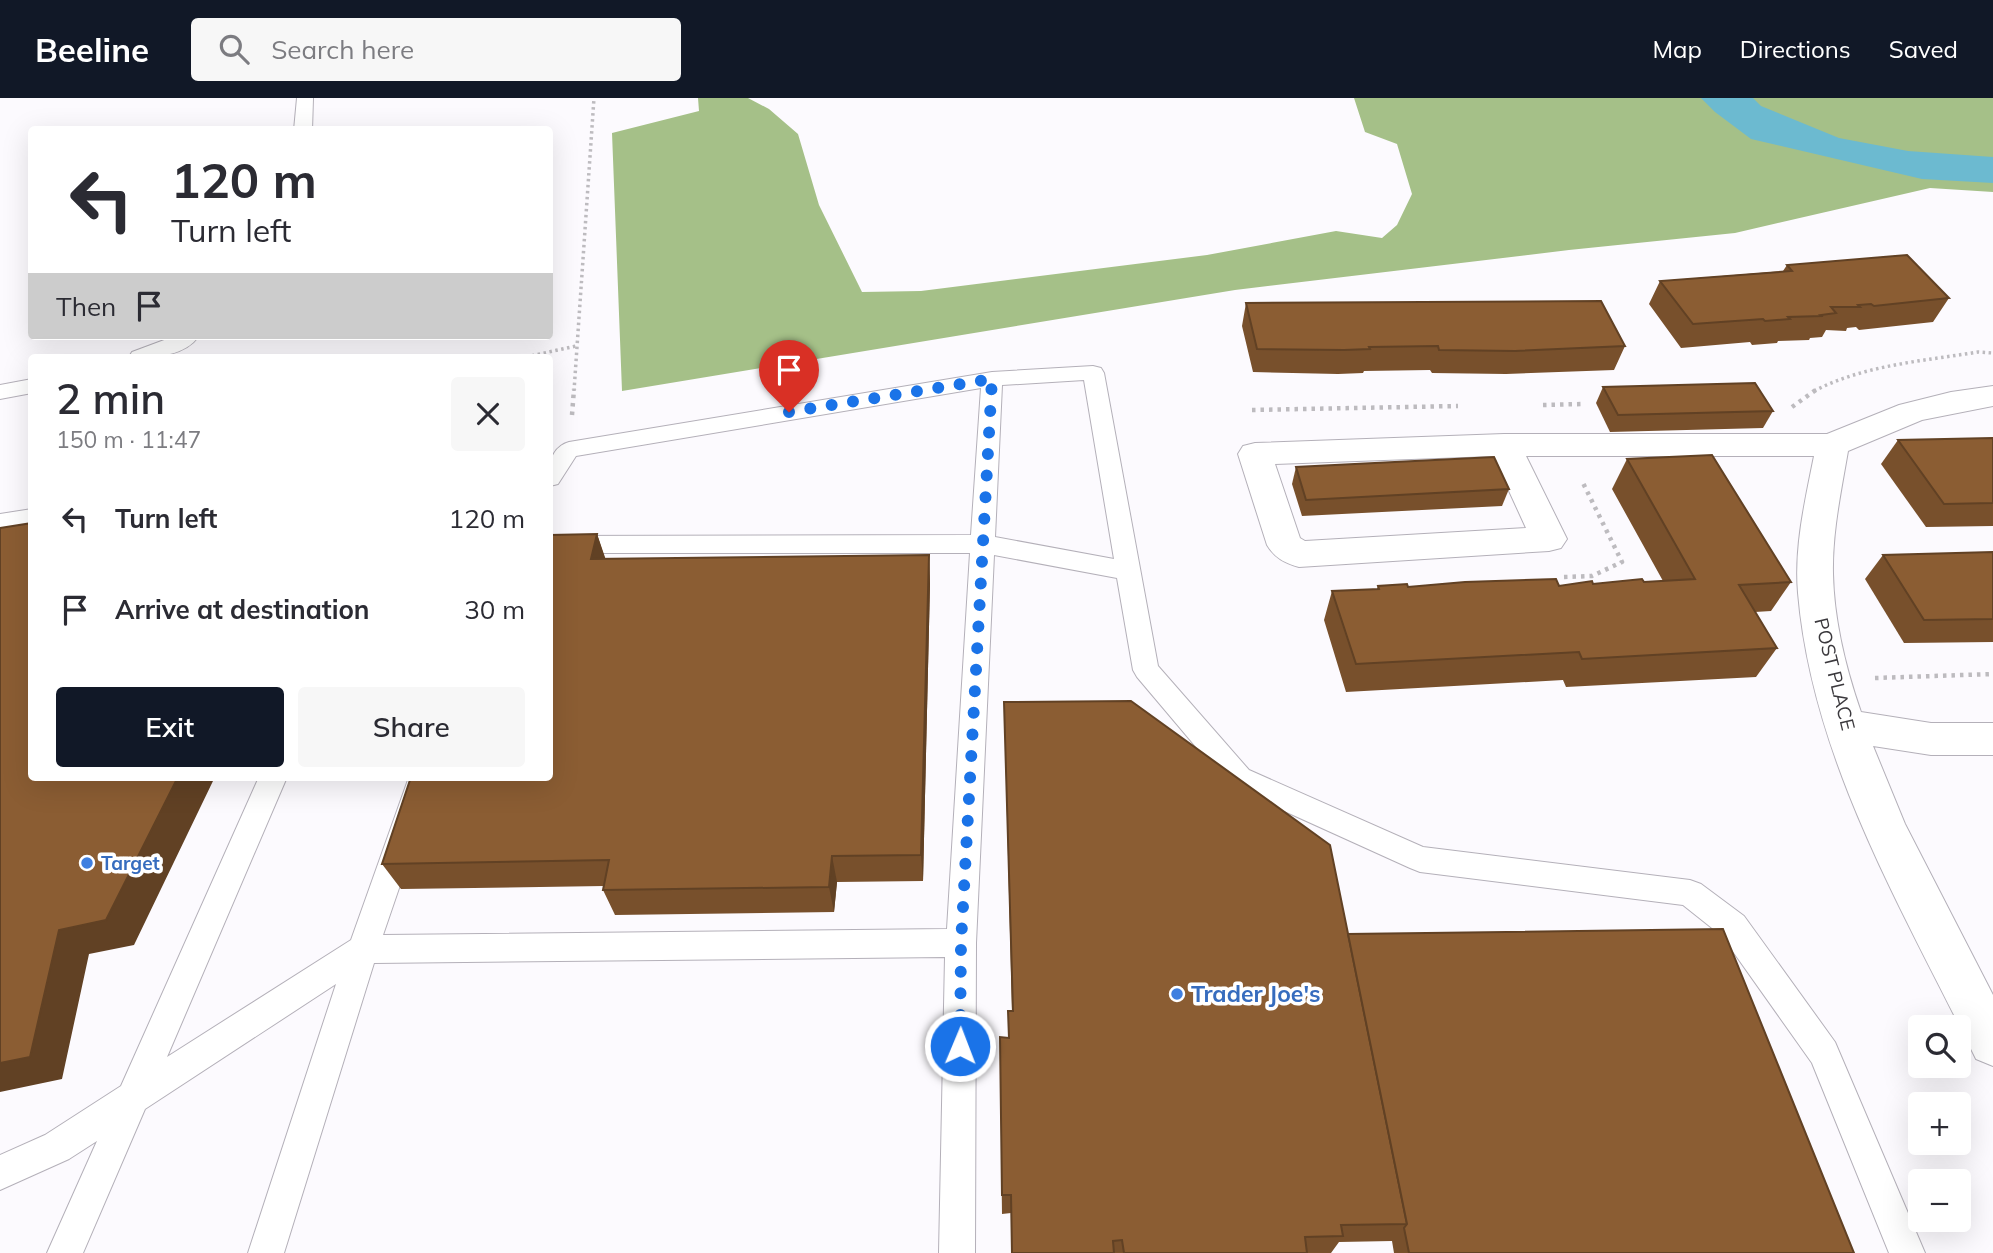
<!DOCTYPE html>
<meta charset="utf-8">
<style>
:root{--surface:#fff;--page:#f7f7f7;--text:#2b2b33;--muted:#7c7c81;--accent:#111827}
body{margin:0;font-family:Mulish,sans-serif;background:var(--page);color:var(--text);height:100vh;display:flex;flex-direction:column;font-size:26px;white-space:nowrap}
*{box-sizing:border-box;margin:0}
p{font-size:23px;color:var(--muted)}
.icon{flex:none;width:38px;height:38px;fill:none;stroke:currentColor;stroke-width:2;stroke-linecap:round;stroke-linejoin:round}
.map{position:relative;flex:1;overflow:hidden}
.details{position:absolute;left:28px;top:256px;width:525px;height:427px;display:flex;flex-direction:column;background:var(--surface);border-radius:7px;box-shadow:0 7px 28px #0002}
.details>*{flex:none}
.banner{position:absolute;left:28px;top:28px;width:525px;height:214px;border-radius:7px;box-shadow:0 7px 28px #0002;background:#fff;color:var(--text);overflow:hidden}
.tools{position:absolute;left:1908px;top:917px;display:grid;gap:14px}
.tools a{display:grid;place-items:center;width:63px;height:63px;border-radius:7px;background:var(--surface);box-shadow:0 7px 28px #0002;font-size:35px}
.pin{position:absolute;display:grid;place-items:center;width:60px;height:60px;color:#fff;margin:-72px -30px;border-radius:50% 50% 50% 0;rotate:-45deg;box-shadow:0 0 7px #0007}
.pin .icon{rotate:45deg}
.me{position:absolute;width:77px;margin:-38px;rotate:1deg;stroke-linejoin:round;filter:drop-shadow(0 0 5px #0008)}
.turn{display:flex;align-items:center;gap:24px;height:147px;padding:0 28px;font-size:32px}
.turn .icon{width:91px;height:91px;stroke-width:2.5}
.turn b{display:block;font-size:49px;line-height:60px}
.then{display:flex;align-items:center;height:66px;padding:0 28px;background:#0003;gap:14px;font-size:26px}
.round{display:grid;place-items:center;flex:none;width:74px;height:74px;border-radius:7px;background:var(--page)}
.headline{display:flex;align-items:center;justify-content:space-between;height:119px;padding:0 28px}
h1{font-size:42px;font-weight:600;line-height:52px}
.action{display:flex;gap:14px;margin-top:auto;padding:14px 28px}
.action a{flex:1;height:80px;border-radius:7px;background:var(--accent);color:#fff;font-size:28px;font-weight:600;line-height:80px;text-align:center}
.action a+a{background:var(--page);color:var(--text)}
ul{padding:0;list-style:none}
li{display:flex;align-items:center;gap:21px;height:91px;padding:0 28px}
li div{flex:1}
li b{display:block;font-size:26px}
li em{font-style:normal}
header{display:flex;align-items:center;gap:42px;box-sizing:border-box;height:98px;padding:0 35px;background:var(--accent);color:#fff}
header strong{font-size:33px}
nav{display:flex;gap:38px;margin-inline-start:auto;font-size:24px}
.search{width:490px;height:63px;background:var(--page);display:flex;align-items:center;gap:18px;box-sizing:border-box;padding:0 24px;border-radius:7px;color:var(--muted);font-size:26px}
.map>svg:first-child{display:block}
.forest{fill:#a5c088}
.water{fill:#6cbad0}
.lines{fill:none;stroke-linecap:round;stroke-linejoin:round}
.lane-casing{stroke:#b4b0b9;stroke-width:2}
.street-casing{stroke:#b4b0b9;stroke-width:2}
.path-far1{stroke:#bdbbbf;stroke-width:3.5;stroke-dasharray:2.5 3.5;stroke-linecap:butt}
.path{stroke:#bdbbbf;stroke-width:4.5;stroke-dasharray:3.5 5;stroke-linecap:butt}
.lane{fill:#fff;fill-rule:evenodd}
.street{fill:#fff;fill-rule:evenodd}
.wall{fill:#78502c}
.shaded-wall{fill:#614124}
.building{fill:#8b5d33;stroke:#614124;stroke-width:2}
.route{stroke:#1a73e8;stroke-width:12;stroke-dasharray:0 21.6}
.shop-dot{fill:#3f7fe0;stroke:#fff;stroke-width:2.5}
.labels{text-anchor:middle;stroke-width:7;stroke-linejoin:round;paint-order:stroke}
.street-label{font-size:19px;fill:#3b393d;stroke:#fff}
.shop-label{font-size:19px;font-weight:bold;fill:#366cbe;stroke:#fff;text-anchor:start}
.near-shop-label{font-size:23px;font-weight:bold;fill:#366cbe;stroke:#fff;text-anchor:start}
</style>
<header>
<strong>Beeline</strong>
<div class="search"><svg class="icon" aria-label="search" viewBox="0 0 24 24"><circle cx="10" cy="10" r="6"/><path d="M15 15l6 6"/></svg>Search here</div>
<nav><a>Map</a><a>Directions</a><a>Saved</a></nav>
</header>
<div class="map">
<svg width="1993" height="1155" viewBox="0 0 1993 1155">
<rect width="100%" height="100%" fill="#fcfafe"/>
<polygon class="forest" points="698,0 748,0 769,11 798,36 819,107 862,194 921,193 1207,157 1336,133 1382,140 1397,127 1412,96 1397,46 1365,34 1354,0 1993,0 1993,94 1930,90 1735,135 1569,152 1235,192 622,293 612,35 699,13"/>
<polygon class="water" points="1701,0 1753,0 1761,8 1839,40 1908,53 1993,59 1993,85 1922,81 1751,41 1715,14"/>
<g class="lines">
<g class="lane-casing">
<g id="lane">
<polygon points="297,0 313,0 312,32 294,32"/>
<path d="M 175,238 L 199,238 C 183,260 153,259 129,259 L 132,254 Z"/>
<path d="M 1093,268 L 1101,270 L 1104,275 L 1158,568 L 1249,672 L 1423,749 L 1690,782 L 1701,786 L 1744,818 L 1835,944 L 1925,1155 L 1889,1155 L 1812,965 L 1722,838 L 1683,807 L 1420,774 L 1410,770 L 1229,688 L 1137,579 L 1133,572 L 1117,480 L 994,457 L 976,845 L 975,1155 L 939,1155 L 945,859 L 374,865 L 284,1155 L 248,1155 L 336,886 L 145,1011 L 83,1155 L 47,1155 L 97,1043 L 69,1061 L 0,1092 L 0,1057 L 45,1037 L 121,988 L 259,679 L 287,679 L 167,959 L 351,842 L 409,679 L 437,679 L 383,837 L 947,831 L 970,455 L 550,455 L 550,438 L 971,437 L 981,290 L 576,358 L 558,386 L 550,388 C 548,371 549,350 569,344 L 992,274 ZM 1084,282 L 1114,461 L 995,439 L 1002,287 Z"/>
<polygon points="32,281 32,295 0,301 0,287"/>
<polygon points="32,411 32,427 0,432 0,416"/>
</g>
</g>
<g class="street-casing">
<path id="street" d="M 1993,288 L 1993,308 L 1922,322 L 1848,353 C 1841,394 1832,435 1833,476 C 1834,522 1846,571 1861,614 L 1931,625 L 1993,625 L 1993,657 L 1931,657 L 1873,648 L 1905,726 L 1993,897 L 1993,968 L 1976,961 C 1904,814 1812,662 1798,495 C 1794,449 1805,403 1814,358 L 1526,358 L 1567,441 L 1561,450 L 1549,453 L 1299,469 C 1285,465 1275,460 1267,447 L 1238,356 L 1243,348 L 1255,345 L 1504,336 L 1827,336 L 1899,307 L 1951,294 ZM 1493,358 L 1526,430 L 1305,443 L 1300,440 L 1275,366 Z"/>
</g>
<g class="path-far1">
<polyline points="526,259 576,248"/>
<polyline points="574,293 594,0"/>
<path d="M 1814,293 C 1864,267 1923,263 1978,254 L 1993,255"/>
</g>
<g class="path">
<polyline points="1543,307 1583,306"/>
<polyline points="1792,309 1817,291"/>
<polyline points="1252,312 1458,308"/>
<polyline points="572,317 574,291"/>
<polyline points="1564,479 1592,478 1622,464 1582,383"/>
<polyline points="1875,580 1993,576"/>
</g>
<use href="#lane" class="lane"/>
<use href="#street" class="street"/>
</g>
<g class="wall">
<polygon points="1787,167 1949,200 1933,224 1859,232 1856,229 1847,230 1846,233 1826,232 1822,239 1810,240 1809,242 1778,243 1777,245 1752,247 1750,244 1681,250 1649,206 1660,183 1783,173"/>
<polygon points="1246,205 1625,248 1614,272 1506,276 1432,275 1430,272 1364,273 1363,275 1338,276 1253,274 1242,228"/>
<polygon points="1603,289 1773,313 1763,330 1610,334 1596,305"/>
<polygon points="1993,340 1993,428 1926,429 1881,366 1898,342"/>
<polygon points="1627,361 1791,484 1771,513 1755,514 1777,550 1756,579 1566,589 1563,582 1346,594 1324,522 1332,493 1377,491 1378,488 1408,489 1559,488 1663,483 1612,391"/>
<polygon points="1296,369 1509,391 1502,408 1302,418 1292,386"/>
<polygon points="597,436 605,461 929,457 930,486 923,783 837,784 834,814 615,817 603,792 604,788 401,791 382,766"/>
<polygon points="1993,454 1993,544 1904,545 1865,481 1883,457"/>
<polygon points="1004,604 1348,836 1854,1155 1394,1155 1392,1143 1339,1144 1331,1155 1011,1155 1011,1115 1002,1116 1000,962 1008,940 1008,913 1012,913"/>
</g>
<g class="shaded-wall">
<polygon points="597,436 607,465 591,461"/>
<polygon points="929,457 930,486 923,783 921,757"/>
<polygon points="178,679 213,679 213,683 134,847 89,856 62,981 0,994 0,965 59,832"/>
<polygon points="832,758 837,784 834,814 829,789"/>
</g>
<g class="building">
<polygon points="1907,157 1949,200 1874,208 1871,206 1858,207 1860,209 1831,209 1836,215 1821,217 1823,218 1788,219 1790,221 1765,223 1763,221 1693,226 1660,183 1792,173 1787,167"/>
<polygon points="1601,203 1625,248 1515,253 1439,252 1438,248 1369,249 1370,251 1344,252 1257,251 1246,205"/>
<polygon points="1755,285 1773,313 1618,317 1603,289"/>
<polygon points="1993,340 1993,405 1944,406 1898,342"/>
<polygon points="1712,357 1791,484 1739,487 1777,550 1582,561 1579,554 1356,566 1332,493 1379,491 1378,488 1407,486 1408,489 1465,484 1556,481 1559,488 1592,483 1593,486 1642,481 1644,484 1695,481 1627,361"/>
<polygon points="1494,359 1509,391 1306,402 1296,369"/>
<polygon points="32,425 32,679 178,679 106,822 59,832 30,959 0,965 0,430"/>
<polygon points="597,436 591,461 929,457 921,757 832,758 829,789 603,792 609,762 382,766 411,679 550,679 550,437"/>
<polygon points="1993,454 1993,521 1924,522 1883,457"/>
<polygon points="1131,603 1330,747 1407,1126 1341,1127 1343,1138 1305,1139 1307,1155 1124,1155 1122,1142 1113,1143 1114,1155 1012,1155 1011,1097 1002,1097 1000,939 1009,940 1008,913 1013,913 1004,604"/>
<polygon points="1723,831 1854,1155 1409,1155 1404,1130 1407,1126 1348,836"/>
</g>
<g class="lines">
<polyline class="route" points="789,314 992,281 961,845 960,948"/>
</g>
<g class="shop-dot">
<circle cx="87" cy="765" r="7"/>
<circle cx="1177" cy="896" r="7"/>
</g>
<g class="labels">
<g class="street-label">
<text transform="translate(1835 576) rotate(76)" y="7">POST PLACE</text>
</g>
<g class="shop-label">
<text x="101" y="772">Target</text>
</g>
<g class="near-shop-label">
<text x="1191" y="904">Trader Joe's</text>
</g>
</g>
</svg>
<div class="tools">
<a><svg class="icon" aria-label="search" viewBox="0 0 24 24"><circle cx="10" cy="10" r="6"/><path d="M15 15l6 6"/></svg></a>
<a>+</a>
<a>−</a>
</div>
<div class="pin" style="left:789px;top:314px;background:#d93025"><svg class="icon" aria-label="arrive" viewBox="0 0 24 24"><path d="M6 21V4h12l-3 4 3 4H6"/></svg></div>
<svg class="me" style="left:960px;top:948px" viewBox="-20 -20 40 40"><circle r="17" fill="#1a73e8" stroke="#fff" stroke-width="3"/><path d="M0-11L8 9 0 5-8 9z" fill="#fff"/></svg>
<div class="banner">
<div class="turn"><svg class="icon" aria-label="left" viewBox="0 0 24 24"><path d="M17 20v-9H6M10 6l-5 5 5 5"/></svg><div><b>120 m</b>Turn left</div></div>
<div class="then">Then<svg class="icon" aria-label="arrive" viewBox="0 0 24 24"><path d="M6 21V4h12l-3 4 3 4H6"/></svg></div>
</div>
<section class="details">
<div class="headline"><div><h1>2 min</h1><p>150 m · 11:47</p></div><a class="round"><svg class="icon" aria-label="close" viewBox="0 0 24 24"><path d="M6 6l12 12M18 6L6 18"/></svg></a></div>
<ul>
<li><svg class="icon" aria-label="left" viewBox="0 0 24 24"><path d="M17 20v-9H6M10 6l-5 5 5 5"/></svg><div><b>Turn left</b></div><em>120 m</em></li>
<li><svg class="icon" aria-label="arrive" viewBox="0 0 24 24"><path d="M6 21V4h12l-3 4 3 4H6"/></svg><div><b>Arrive at destination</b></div><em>30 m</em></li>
</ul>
<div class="action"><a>Exit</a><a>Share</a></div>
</section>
</div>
